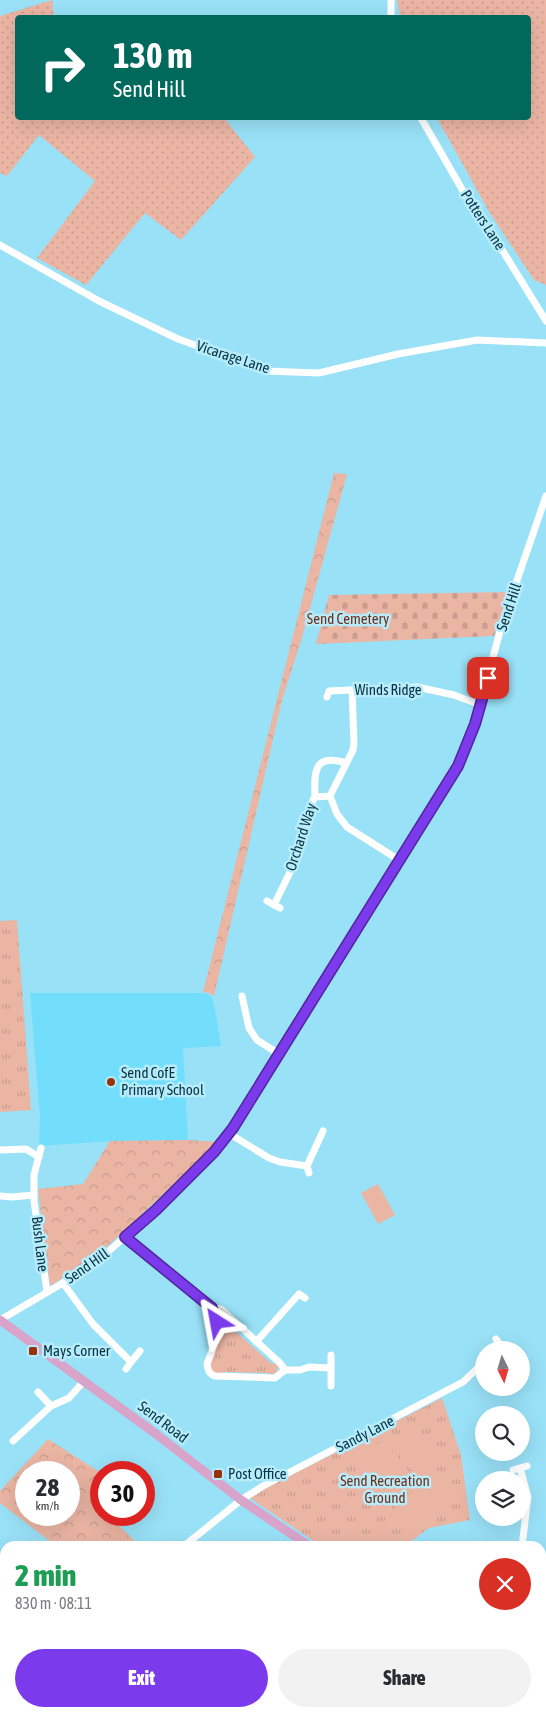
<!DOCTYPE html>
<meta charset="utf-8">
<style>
:root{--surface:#fff;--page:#f2f2f3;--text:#2b2b33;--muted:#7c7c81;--accent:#7c3aed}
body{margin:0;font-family:"Asap Condensed",sans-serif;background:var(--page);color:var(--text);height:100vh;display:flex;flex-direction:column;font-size:19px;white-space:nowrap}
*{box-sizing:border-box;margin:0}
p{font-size:16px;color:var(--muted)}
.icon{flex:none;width:28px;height:28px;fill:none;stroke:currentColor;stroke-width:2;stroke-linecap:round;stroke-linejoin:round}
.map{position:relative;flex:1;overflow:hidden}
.details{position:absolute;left:0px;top:1541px;width:546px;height:176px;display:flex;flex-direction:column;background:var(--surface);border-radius:15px 15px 0 0;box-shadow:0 5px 20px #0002}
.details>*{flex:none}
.top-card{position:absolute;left:15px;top:15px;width:516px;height:105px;border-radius:5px;box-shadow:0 5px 20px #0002;background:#00695c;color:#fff;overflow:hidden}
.needle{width:32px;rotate:175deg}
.buttons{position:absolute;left:475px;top:1341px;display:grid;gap:10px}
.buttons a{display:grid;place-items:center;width:55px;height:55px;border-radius:50%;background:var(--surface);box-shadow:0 5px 20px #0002;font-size:25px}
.speed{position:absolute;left:15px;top:1461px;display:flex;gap:10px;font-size:25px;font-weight:700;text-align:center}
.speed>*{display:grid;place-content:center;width:65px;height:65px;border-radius:50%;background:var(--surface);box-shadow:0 5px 20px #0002;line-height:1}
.speed small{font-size:12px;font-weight:400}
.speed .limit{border:8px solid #d22;background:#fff;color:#111}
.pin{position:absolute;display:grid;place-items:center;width:42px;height:42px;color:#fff;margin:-21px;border-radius:10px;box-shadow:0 2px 8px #0006}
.me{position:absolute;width:55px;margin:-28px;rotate:326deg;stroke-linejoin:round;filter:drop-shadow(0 0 4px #0008)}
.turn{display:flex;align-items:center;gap:18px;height:105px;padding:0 15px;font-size:22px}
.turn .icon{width:65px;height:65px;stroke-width:2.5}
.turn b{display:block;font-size:35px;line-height:42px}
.round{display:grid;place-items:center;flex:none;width:52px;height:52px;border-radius:26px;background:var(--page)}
.headline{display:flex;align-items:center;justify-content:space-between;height:85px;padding:0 15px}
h1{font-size:30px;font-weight:800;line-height:38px;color:#1e9e55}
.primary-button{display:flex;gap:10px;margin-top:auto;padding:10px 15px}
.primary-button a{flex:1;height:58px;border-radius:30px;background:var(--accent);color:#fff;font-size:20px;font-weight:800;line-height:58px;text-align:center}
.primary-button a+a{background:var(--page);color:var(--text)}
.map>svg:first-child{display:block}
.built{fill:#72defc}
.grass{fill:url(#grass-dots)}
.forest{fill:url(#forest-crowns);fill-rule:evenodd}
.cemetery{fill:url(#cemetery-stones)}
.park{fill:url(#park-tufts)}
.pitch{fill:#ebb5a4}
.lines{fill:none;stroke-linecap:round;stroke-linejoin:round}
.minor{stroke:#fff;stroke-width:7}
.major{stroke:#d9a4ca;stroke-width:9}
.route-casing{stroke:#51269a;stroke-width:12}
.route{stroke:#7c3aed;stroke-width:9}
.poi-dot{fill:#98320a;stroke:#b6ecfc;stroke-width:2}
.labels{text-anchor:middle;stroke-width:5;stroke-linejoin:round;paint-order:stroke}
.street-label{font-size:15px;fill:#09343f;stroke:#b6ecfc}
.park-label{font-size:15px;fill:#742e16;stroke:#b6ecfc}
.poi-label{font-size:15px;fill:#09343f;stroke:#b6ecfc;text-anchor:start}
</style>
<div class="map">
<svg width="546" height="1717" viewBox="0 0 546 1717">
<defs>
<pattern id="grass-dots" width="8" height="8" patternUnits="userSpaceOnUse" patternTransform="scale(1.25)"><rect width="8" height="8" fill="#ebb5a4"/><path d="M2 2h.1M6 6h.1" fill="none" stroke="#c89c8e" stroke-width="1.8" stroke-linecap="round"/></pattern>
<pattern id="forest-crowns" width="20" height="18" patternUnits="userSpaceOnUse" patternTransform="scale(1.25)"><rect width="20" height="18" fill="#ebb5a4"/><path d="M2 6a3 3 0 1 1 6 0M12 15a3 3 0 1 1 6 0" fill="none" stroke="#c89c8e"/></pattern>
<pattern id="cemetery-stones" width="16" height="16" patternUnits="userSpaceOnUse" patternTransform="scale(1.25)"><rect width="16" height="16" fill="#ebb5a4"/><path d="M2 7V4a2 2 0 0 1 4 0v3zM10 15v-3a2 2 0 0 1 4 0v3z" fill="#c89c8e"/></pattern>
<pattern id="park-tufts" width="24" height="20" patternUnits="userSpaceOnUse" patternTransform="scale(1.25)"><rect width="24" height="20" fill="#ebb5a4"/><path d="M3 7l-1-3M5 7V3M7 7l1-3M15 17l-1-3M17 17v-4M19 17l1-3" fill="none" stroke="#c89c8e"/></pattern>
</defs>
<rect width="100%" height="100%" fill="#99e1f7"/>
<polygon class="built" points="30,993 205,993 211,996 214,1004 221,1046 183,1048 188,1140 110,1141 39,1146 40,1117"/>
<g class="grass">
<polygon points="52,0 54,17 18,18 18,118 224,118 255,157 181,240 145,213 86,285 37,258 95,181 39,135 7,176 0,173 0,16"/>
<polygon points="397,0 546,0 546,285 534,280 488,210 437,118 529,118 529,18 400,17"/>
<polygon points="200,1712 338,1712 340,1717 194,1717"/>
</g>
<g class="forest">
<polygon points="334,473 347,474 301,641 282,700 214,996 209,993 203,992"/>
<polygon points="188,1140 219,1142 97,1256 50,1286 38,1189 83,1184 110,1141"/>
<path d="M 48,1439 L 101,1473 L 101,1515 L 118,1515 L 114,1521 L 140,1546 L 56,1546 L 0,1503 L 0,1491 ZM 26,1472 L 69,1472 L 69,1515 L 26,1515 Z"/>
<polygon points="541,1706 546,1707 546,1717 457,1717 461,1713 541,1712"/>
</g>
<polygon class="cemetery" points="509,592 494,636 316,644 329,595"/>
<g class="park">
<polygon points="17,920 31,1110 0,1112 0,921"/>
<path d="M 222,1318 C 230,1318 232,1325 235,1331 L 271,1363 L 278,1365 L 277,1372 L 271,1375 L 268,1373 L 224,1372 L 218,1375 L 211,1370 L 211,1362 L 220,1338 L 220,1319 Z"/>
<polygon points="442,1398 461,1455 470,1520 429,1528 405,1546 321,1546 250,1498 264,1489"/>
</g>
<g class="pitch">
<polygon points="378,1184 395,1215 378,1224 361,1193"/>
<polygon points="417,1425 438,1466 415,1478 395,1436"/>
<polygon points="388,1438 412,1483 384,1498 360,1454"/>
<polygon points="437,1477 451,1504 410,1529 393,1504"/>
</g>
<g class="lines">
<g class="minor">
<polyline points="391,0 391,18"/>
<polyline points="421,118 478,217 501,248 546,321"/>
<polyline points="0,245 99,301 178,339 267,371 319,373 398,354 477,340 546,343"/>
<polyline points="327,697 329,691 417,687 454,695 481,705"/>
<polyline points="330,796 337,814 347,827 399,860"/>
<path d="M 315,797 C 314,771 314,753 346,763"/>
<polyline points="267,901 280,908"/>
<polyline points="274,905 294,864 303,841 313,800 315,797 330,796 353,750 354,743 352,690"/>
<polyline points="242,996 249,1028 257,1040 279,1054"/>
<polyline points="230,1134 269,1158 280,1162 307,1166 309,1173"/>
<polyline points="41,1148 34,1175 34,1201 47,1292"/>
<polyline points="0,1150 26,1149 39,1157"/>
<polyline points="307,1166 323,1131"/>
<polyline points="0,1196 12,1197 34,1195"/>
<polyline points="125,1237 212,1308 221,1309 280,1363 285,1370 300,1370 309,1367 331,1368"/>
<polyline points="63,1283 93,1324 131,1362 126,1369"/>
<path d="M 212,1308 C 221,1334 216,1340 207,1364 C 208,1370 209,1374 215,1376 L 275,1378 L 285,1370"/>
<polyline points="0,1320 63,1283 100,1259 155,1210 213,1152 233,1128 458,766 475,724 502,624 546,496"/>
<polyline points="256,1342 299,1294 305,1298"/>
<polyline points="496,1350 500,1345 496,1339"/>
<polyline points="131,1362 140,1351"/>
<polyline points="331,1386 331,1355"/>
<polyline points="38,1392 51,1406"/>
<polyline points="13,1441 51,1406 69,1398 84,1381"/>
<polyline points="520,1468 528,1497 522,1546"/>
<polyline points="513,1470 527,1466"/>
<polyline points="184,1546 241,1500 263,1486 463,1382 484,1362"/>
<polyline points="541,1625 546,1627"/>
<polyline points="63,1712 63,1717"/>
<polyline points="144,1717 144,1712"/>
<polyline points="401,1717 401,1712"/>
</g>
<g class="major">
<polyline points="0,1320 156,1434 241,1500 309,1546"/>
<polyline points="541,1640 546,1642"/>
</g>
</g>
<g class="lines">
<g class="route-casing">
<polyline id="route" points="217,1322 212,1308 125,1237 156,1210 214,1152 233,1128 458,766 475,724 488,678"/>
</g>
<use href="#route" class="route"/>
</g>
<g class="poi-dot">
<circle cx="111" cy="1082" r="5"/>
<rect x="28" y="1346" width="10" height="10" rx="2.5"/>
<rect x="213" y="1469" width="10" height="10" rx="2.5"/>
</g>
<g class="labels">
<g class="street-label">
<text transform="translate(483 220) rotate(57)" y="5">Potters Lane</text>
<text transform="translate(233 357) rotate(18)" y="5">Vicarage Lane</text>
<text transform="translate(509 607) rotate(-72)" y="5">Send Hill</text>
<text x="388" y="695">Winds Ridge</text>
<text transform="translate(301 837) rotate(-72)" y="5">Orchard Way</text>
<text transform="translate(40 1244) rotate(83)" y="5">Bush Lane</text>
<text transform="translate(87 1266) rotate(-35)" y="5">Send Hill</text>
<text transform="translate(163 1422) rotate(37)" y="5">Send Road</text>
<text transform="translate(365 1434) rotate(-27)" y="5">Sandy Lane</text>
</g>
<g class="park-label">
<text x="348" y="624">Send Cemetery</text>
<text x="385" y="1486">Send Recreation<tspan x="385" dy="17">Ground</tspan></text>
</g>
<g class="poi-label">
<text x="121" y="1078">Send CofE<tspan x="121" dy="17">Primary School</tspan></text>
<text x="43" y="1356">Mays Corner</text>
<text x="228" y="1479">Post Office</text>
</g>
</g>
</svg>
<div class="buttons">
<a><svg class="needle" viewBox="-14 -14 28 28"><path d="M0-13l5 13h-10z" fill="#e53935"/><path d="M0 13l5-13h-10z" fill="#7c7c81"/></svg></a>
<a><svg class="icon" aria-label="search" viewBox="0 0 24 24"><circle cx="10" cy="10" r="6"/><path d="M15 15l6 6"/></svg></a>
<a><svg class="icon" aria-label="layers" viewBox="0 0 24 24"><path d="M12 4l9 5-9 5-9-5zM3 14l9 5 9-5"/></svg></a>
</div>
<div class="speed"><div>28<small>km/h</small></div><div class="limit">30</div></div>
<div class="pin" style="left:488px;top:678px;background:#d93025"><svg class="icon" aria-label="arrive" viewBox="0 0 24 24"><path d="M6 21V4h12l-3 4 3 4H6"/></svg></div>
<svg class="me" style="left:217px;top:1322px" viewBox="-20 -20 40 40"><path d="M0-17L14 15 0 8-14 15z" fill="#7c3aed" stroke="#fff" stroke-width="4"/></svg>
<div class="top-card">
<div class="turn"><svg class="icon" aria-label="right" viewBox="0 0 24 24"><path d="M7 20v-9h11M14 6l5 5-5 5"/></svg><div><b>130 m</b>Send Hill</div></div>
</div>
<section class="details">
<div class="headline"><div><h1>2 min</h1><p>830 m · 08:11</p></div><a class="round" style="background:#d93025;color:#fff"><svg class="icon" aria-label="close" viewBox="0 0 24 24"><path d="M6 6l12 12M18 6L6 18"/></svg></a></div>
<div class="primary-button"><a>Exit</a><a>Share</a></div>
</section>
</div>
